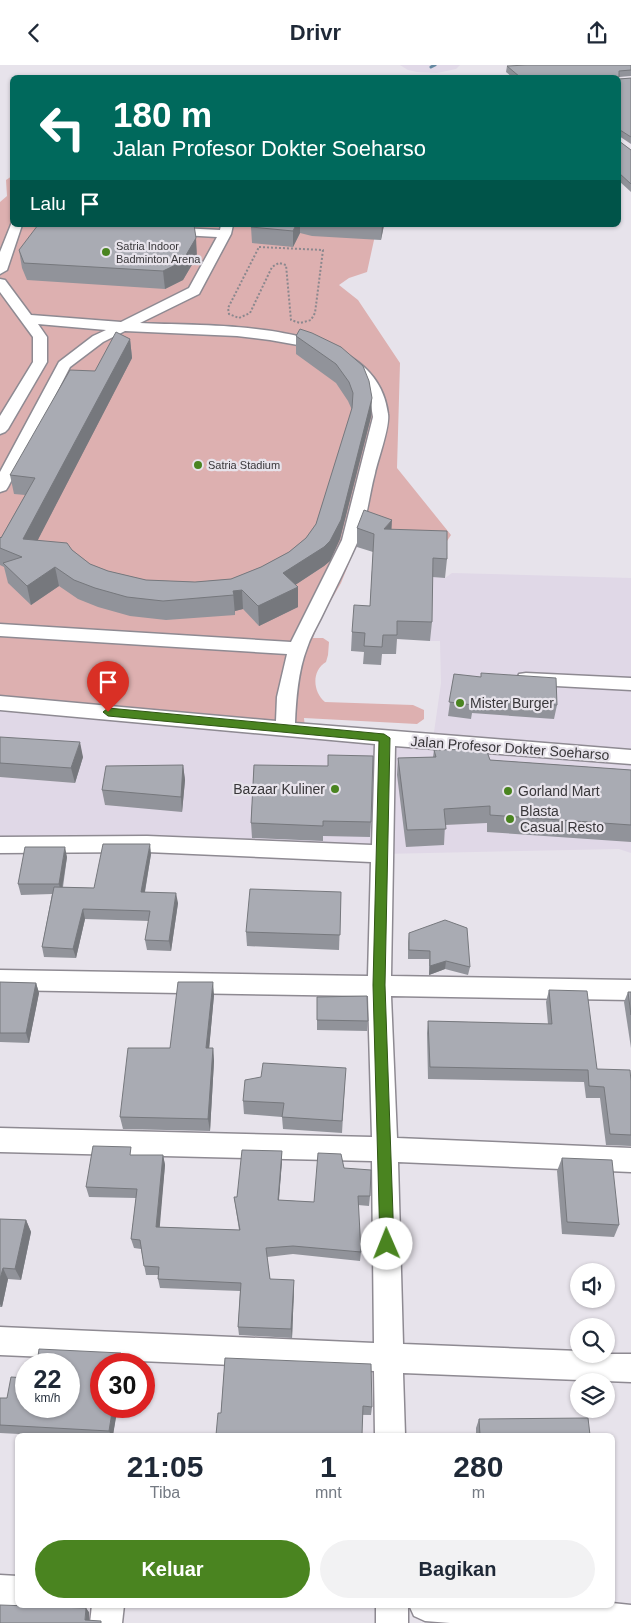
<!DOCTYPE html>
<html lang="id">
<style>
:root{--surface:#fff;--page:#f2f2f3;--text:#1f2937;--muted:#747a83;--accent:#4a8420}
body{margin:0;font-family:Arial,sans-serif;background:var(--page);color:var(--text);height:100vh;display:flex;flex-direction:column;font-size:19px;white-space:nowrap}
*{box-sizing:border-box;margin:0}
p{font-size:16px;color:var(--muted)}
.icon{flex:none;width:28px;height:28px;fill:none;stroke:currentColor;stroke-width:2;stroke-linecap:round;stroke-linejoin:round}
.map{position:relative;flex:1;overflow:hidden}
.side{position:absolute;left:15px;top:1368px;width:600px;height:175px;display:flex;flex-direction:column;background:var(--surface);border-radius:8px;box-shadow:0 1px 4px #0004}
.side>*{flex:none}
.guide{position:absolute;left:10px;top:10px;width:611px;height:152px;border-radius:8px;box-shadow:0 1px 4px #0004;background:#00695c;color:#fff;overflow:hidden}
.fabs{position:absolute;left:570px;top:1198px;display:grid;gap:10px}
.fabs a{display:grid;place-items:center;width:45px;height:45px;border-radius:50%;background:var(--surface);box-shadow:0 1px 4px #0004;font-size:25px}
.speed{position:absolute;left:15px;top:1288px;display:flex;gap:10px;font-size:25px;font-weight:700;text-align:center}
.speed>*{display:grid;place-content:center;width:65px;height:65px;border-radius:50%;background:var(--surface);box-shadow:0 1px 4px #0004;line-height:1}
.speed small{font-size:12px;font-weight:400}
.speed .limit{border:8px solid #d22;background:#fff;color:#111}
.pin{position:absolute;display:grid;place-items:center;width:42px;height:42px;color:#fff;margin:-51px -21px;border-radius:50% 50% 50% 0;rotate:-45deg;box-shadow:0 0 5px #0007}
.pin .icon{rotate:45deg}
.me{position:absolute;width:55px;margin:-28px;rotate:359deg;stroke-linejoin:round;filter:drop-shadow(0 0 4px #0008)}
.turn{display:flex;align-items:center;gap:18px;height:105px;padding:0 20px;font-size:22px}
.turn .icon{width:65px;height:65px;stroke-width:2.5}
.turn b{display:block;font-size:35px;line-height:42px}
.then{display:flex;align-items:center;height:48px;padding:0 20px;background:#0003;gap:10px;font-size:19px}
.eta{display:flex;justify-content:space-evenly;align-items:center;height:85px;text-align:center}
.eta b{font-size:30px;font-weight:700;line-height:35px}
.primary-button{display:flex;gap:10px;margin-top:auto;padding:10px 20px}
.primary-button a{flex:1;height:58px;border-radius:30px;background:var(--accent);color:#fff;font-size:20px;font-weight:700;line-height:58px;text-align:center}
.primary-button a+a{background:var(--page);color:var(--text)}
header{display:flex;justify-content:space-between;align-items:center;height:65px;padding:0 20px;background:var(--surface);font-size:22px;font-weight:700}
.map>svg:first-child{display:block}
.built{fill:#e0d8e7}
.green{fill:#ddb0b0}
.lines{fill:none;stroke-linecap:round;stroke-linejoin:round}
.stream{stroke:#6487a0;stroke-width:3}
.minor-casing{stroke:#8e8a92;stroke-width:3}
.path{stroke:#8b888e;stroke-width:2;stroke-dasharray:2 2;stroke-linecap:butt}
.minor{fill:#fff;fill-rule:evenodd}
.wall{fill:#91939a}
.shaded-wall{fill:#76787d}
.building{fill:#a9abb3;stroke:#76787d}
.route{fill:#4a8420;stroke:#305615}
.poi-dot{fill:#4a8420;stroke:#e7e3eb;stroke-width:2}
.labels{text-anchor:middle;stroke-width:4.5;stroke-linejoin:round;paint-order:stroke}
.far-poi-label{font-size:11px;fill:#39373a;stroke:#e7e3eb;text-anchor:start}
.poi-label{font-size:14px;fill:#39373a;stroke:#e7e3eb;text-anchor:start}
.street-label{font-size:14px;fill:#39373a;stroke:#e7e3eb}
</style>
<header><svg class="icon" aria-label="back" viewBox="0 0 24 24"><path d="M15 5l-7 7 7 7"/></svg>Drivr<svg class="icon" aria-label="share" viewBox="0 0 24 24"><path d="M12 15V3M7 8l5-5 5 5M5 13v7h14v-7"/></svg></header>
<div class="map">
<svg width="631" height="1558" viewBox="0 0 631 1558">
<rect width="100%" height="100%" fill="#e7e3eb"/>
<g class="built">
<polygon points="400,0 460,0 456,4 437,8 417,7 408,5"/>
<polygon points="452,508 631,513 631,788 619,784 382,789 0,776 0,635 433,674 441,618 440,576 430,576 431,512 445,513"/>
</g>
<path class="green" d="M 12,111 L 12,160 L 376,160 L 374,175 L 367,207 L 349,213 L 339,220 L 358,235 L 400,298 L 397,403 L 451,470 L 445,479 L 371,466 L 356,481 L 341,518 L 319,556 L 313,573 L 323,573 L 329,577 L 328,590 L 326,597 C 311,606 313,627 325,637 L 413,640 L 424,645 L 424,654 L 417,659 L 304,653 L 305,663 L 0,635 L 0,137 L 7,131 L 6,115 Z"/>
<g class="lines">
<polyline class="stream" points="431,2 435,0"/>
<g class="minor-casing">
<g id="minor">
<polygon points="12,157 12,160 22,160 7,205 0,209 0,187"/>
<path d="M 221,160 L 233,160 L 231,169 L 199,229 L 140,258 C 212,262 377,252 388,349 C 390,362 378,394 375,408 C 369,430 367,457 357,478 C 346,503 333,528 321,553 C 316,563 310,573 307,583 C 298,606 296,634 295,658 L 631,685 L 631,699 L 395,681 L 391,911 L 631,915 L 631,935 L 391,931 L 397,1073 L 631,1083 L 631,1107 L 398,1097 L 403,1279 L 579,1286 L 579,1289 L 631,1289 L 631,1317 L 403,1308 L 405,1370 L 375,1370 L 374,1306 L 0,1290 L 0,1262 L 374,1278 L 372,1096 L 0,1087 L 0,1063 L 372,1072 L 368,931 L 0,925 L 0,905 L 368,911 L 371,797 L 147,787 L 0,788 L 0,772 L 147,771 L 372,780 L 375,679 L 0,645 L 0,631 L 276,656 L 277,632 L 287,589 L 0,571 L 0,559 L 291,577 L 342,475 L 373,352 L 370,334 L 364,318 L 348,301 L 324,288 L 298,280 L 270,275 L 237,271 L 125,266 L 103,277 L 70,302 L 8,422 L 6,425 L 0,427 L 0,407 L 59,297 L 93,271 L 106,265 L 38,259 L 47,272 L 47,297 L 8,364 L 5,367 L 0,369 L 0,351 L 33,297 L 33,272 L 0,227 L 0,214 L 5,215 L 31,250 L 121,257 L 189,223 L 217,172 L 165,169 L 161,168 L 159,165 L 161,162 L 220,165 Z"/>
<polygon points="526,608 631,613 631,625 519,619 517,614 519,609"/>
<polygon points="0,1510 18,1511 18,1540 25,1540 18,1543 0,1542"/>
<polygon points="612,1538 631,1540 631,1558 450,1558 425,1556 414,1551 409,1540 612,1540"/>
<polygon points="92,1540 124,1540 122,1558 90,1558"/>
<rect x="376" y="1540" width="32" height="18"/>
</g>
</g>
<polygon class="path" points="259,182 323,185 315,248 311,255 300,258 291,255 286,200 279,198 272,202 250,248 239,253 229,249 228,243"/>
<use href="#minor" class="minor"/>
</g>
<g class="wall">
<polygon points="631,0 631,11 619,12 512,12 506,7 507,1"/>
<polygon points="631,13 631,79 619,71 619,14"/>
<polygon points="619,76 631,85 631,127 619,116"/>
<polygon points="252,160 384,160 381,175 312,171 300,168 293,182 252,178 251,162"/>
<polygon points="19,185 197,191 183,215 165,224 27,215 22,203"/>
<polygon points="296,271 341,282 371,352 340,474 330,496 324,501 295,520 298,522 298,542 259,561 243,544 235,546 235,550 166,555 130,551 98,542 78,534 59,521 31,540 8,518 4,502 0,500 0,472 1,473 25,430 14,429 10,410 95,306 130,274 132,293 37,476 72,485 90,499 108,506 146,515 195,517 231,514 261,502 289,487 306,473 316,459 352,345 348,336 336,318 296,289"/>
<polygon points="357,463 392,464 447,494 445,513 432,512 432,557 430,576 397,574 396,589 382,589 381,600 363,599 364,587 351,586 352,567 370,541 373,487 357,482"/>
<polygon points="454,609 557,640 554,654 472,648 471,654 448,651"/>
<polygon points="0,672 83,692 75,718 0,712"/>
<polygon points="434,685 490,695 631,705 631,777 487,767 487,758 445,760 444,780 406,782 397,710 398,693 433,692"/>
<polygon points="183,700 185,715 182,747 105,740 102,725"/>
<polygon points="254,700 371,757 370,772 323,771 323,776 252,773 251,758"/>
<polygon points="151,789 145,827 178,838 171,886 147,885 145,875 149,856 85,854 76,893 44,892 42,882 52,829 21,830 18,819 67,792 63,822 94,823"/>
<polygon points="341,827 339,885 247,881 246,867"/>
<polygon points="409,868 470,902 468,910 445,904 429,910 429,894 408,894 408,877"/>
<polygon points="0,917 36,918 39,928 29,978 0,977"/>
<polygon points="549,925 597,1004 631,1016 631,1081 606,1080 600,1033 586,1033 584,1017 428,1014 427,968 428,956 548,959 546,937"/>
<polygon points="628,927 631,927 631,983 624,937"/>
<polygon points="214,930 209,983 213,983 214,996 210,1066 123,1064 120,1052 170,983"/>
<polygon points="317,932 368,956 367,966 317,965"/>
<polygon points="345,1017 342,1068 283,1064 282,1052 244,1049 243,1036"/>
<polygon points="282,1086 282,1096 279,1135 314,1137 344,1103 370,1131 369,1141 358,1140 361,1187 360,1196 293,1189 267,1192 270,1214 294,1224 292,1273 239,1270 238,1262 240,1226 160,1223 158,1214 158,1210 146,1210 141,1184 134,1183 131,1174 136,1133 89,1132 86,1122 133,1090 163,1090 165,1100 159,1162 239,1165 234,1132 237,1132"/>
<polygon points="562,1093 619,1160 614,1172 562,1169 557,1106"/>
<polygon points="0,1154 26,1155 31,1167 21,1215 8,1214 2,1242 0,1242"/>
<polygon points="225,1293 372,1342 371,1350 221,1348"/>
<polygon points="124,1297 113,1370 39,1370 0,1368 0,1333 26,1341"/>
<polygon points="479,1354 590,1370 476,1370 476,1363"/>
</g>
<g class="shaded-wall">
<polygon points="296,160 300,160 300,168 293,182 293,166"/>
<polygon points="382,160 384,160 381,175"/>
<polygon points="196,173 197,191 183,215 165,224 163,206"/>
<polygon points="130,274 132,293 28,494 23,474"/>
<polygon points="372,333 371,352 340,474 330,496 324,501 283,528 283,508 330,476"/>
<polygon points="392,455 391,474 384,464"/>
<polygon points="55,502 59,521 31,540 27,521"/>
<polygon points="298,522 298,542 259,561 258,541"/>
<polygon points="242,525 243,544 235,546 235,550 233,526"/>
<polygon points="80,677 83,692 75,718 71,703"/>
<polygon points="183,700 185,715 182,747 181,732"/>
<polygon points="150,779 151,789 143,837 141,827"/>
<polygon points="65,782 67,792 61,829 59,819"/>
<polygon points="176,828 178,838 171,886 169,876"/>
<polygon points="83,844 85,854 76,893 73,884"/>
<polygon points="446,896 445,904 429,910 430,901"/>
<polygon points="213,917 214,930 208,996 206,983"/>
<polygon points="36,918 39,928 29,978 26,968"/>
<polygon points="213,983 214,996 210,1066 208,1054"/>
<polygon points="282,1086 282,1096 278,1144 278,1135"/>
<polygon points="163,1090 165,1100 159,1171 156,1162"/>
<polygon points="26,1155 31,1167 21,1215 15,1204"/>
<polygon points="3,1203 8,1214 2,1242 0,1239 0,1214"/>
<polygon points="294,1215 294,1224 292,1273 291,1264"/>
<polygon points="121,1288 124,1297 124,1299 119,1299"/>
<polygon points="113,1341 118,1341 113,1370 111,1370 109,1366"/>
<polygon points="86,1543 89,1547 89,1558 85,1555"/>
</g>
<g class="building">
<polygon points="527,0 631,0 631,5 619,6 619,12 520,12 507,1"/>
<polygon points="631,13 631,72 620,65 619,72 619,14"/>
<polygon points="619,76 631,85 631,119 619,108"/>
<polygon points="38,160 194,160 196,173 182,197 163,206 24,198 19,185"/>
<polygon points="252,160 296,160 293,166 251,162"/>
<polygon points="300,264 312,268 341,282 363,301 369,316 372,333 341,455 330,476 324,482 283,508 298,522 258,541 242,525 233,526 234,530 163,536 127,532 95,523 74,515 55,502 27,521 3,498 22,492 0,483 0,472 1,473 35,413 10,410 70,305 95,306 116,267 130,274 23,474 67,478 72,485 90,499 108,506 146,515 195,517 231,514 261,502 289,487 306,473 316,459 352,343 353,328 349,317 336,299 296,271"/>
<polygon points="364,445 392,455 384,464 447,466 447,494 433,493 432,557 397,556 397,570 383,570 382,582 364,581 365,568 352,567 354,540 370,541 374,469 357,463"/>
<polygon points="481,608 556,613 557,640 474,634 473,640 449,637 454,609 481,612"/>
<polygon points="0,672 80,677 71,703 0,698"/>
<polygon points="486,684 490,695 631,705 631,760 490,750 490,741 444,744 446,764 407,765 398,693 436,692 434,685"/>
<polygon points="328,690 373,691 371,757 323,756 323,761 251,758 254,700 328,701"/>
<polygon points="183,700 181,732 102,725 106,701"/>
<polygon points="103,779 150,779 141,827 176,828 169,876 145,875 150,846 83,844 73,884 42,882 54,822 94,823"/>
<polygon points="25,782 65,782 59,819 18,819"/>
<polygon points="250,824 341,827 340,870 246,867"/>
<polygon points="445,855 467,863 470,902 446,896 430,901 430,886 409,885 409,868"/>
<polygon points="0,917 36,918 26,968 0,968"/>
<polygon points="178,917 213,917 206,983 213,983 208,1054 120,1052 128,983 170,983"/>
<polygon points="549,925 587,926 597,1004 630,1005 631,1016 631,1070 610,1069 604,1022 589,1021 588,1005 430,1002 428,956 552,959"/>
<polygon points="628,927 631,927 631,950"/>
<polygon points="367,931 368,956 317,955 317,932"/>
<polygon points="263,998 346,1003 342,1056 282,1052 284,1038 243,1036 245,1015 261,1012"/>
<polygon points="93,1081 131,1082 130,1090 163,1090 156,1162 240,1165 234,1132 237,1132 242,1085 282,1086 278,1135 314,1137 318,1088 341,1089 344,1103 371,1105 370,1131 358,1131 361,1187 293,1181 266,1183 270,1214 294,1215 291,1264 238,1262 241,1218 158,1214 159,1202 144,1201 140,1175 131,1174 137,1124 86,1122"/>
<polygon points="562,1093 612,1095 619,1160 567,1157"/>
<polygon points="0,1154 26,1155 15,1204 3,1203 0,1214"/>
<polygon points="39,1284 121,1288 119,1299 101,1299 101,1341 113,1341 109,1366 0,1360 0,1333 7,1333 11,1312 26,1313 26,1341 69,1341 69,1299 37,1299"/>
<polygon points="225,1293 371,1299 372,1342 363,1341 362,1370 216,1370 218,1348 221,1348"/>
<polygon points="588,1353 590,1370 480,1370 479,1354"/>
<polygon points="0,1540 86,1543 85,1555 101,1556 101,1558 0,1558"/>
</g>
<polygon class="route" points="108,643 384,669 390,673 385,920 394,1179 392,1184 387,1186 382,1184 380,1179 373,920 379,676 108,651 103,647"/>
<g class="poi-dot">
<circle cx="106" cy="187" r="5"/>
<circle cx="198" cy="400" r="5"/>
<circle cx="460" cy="638" r="5"/>
<circle cx="335" cy="724" r="5"/>
<circle cx="508" cy="726" r="5"/>
<circle cx="510" cy="754" r="5"/>
</g>
<g class="labels">
<g class="far-poi-label">
<text x="116" y="185">Satria Indoor<tspan x="116" dy="13">Badminton Arena</tspan></text>
<text x="208" y="404">Satria Stadium</text>
</g>
<g class="poi-label">
<text x="470" y="643">Mister Burger</text>
<text x="325" y="729" text-anchor="end">Bazaar Kuliner</text>
<text x="518" y="731">Gorland Mart</text>
<text x="520" y="751">Blasta<tspan x="520" dy="16">Casual Resto</tspan></text>
</g>
<g class="street-label">
<text transform="translate(510 683) rotate(4)" y="5">Jalan Profesor Dokter Soeharso</text>
</g>
</g>
</svg>
<div class="fabs">
<a><svg class="icon" aria-label="sound" viewBox="0 0 24 24"><path d="M4 9h4l5-4v14l-5-4H4zM17 9q2 3 0 6"/></svg></a>
<a><svg class="icon" aria-label="search" viewBox="0 0 24 24"><circle cx="10" cy="10" r="6"/><path d="M15 15l6 6"/></svg></a>
<a><svg class="icon" aria-label="layers" viewBox="0 0 24 24"><path d="M12 4l9 5-9 5-9-5zM3 14l9 5 9-5"/></svg></a>
</div>
<div class="speed"><div>22<small>km/h</small></div><div class="limit">30</div></div>
<div class="pin" style="left:108px;top:647px;background:#d93025"><svg class="icon" aria-label="arrive" viewBox="0 0 24 24"><path d="M6 21V4h12l-3 4 3 4H6"/></svg></div>
<svg class="me" style="left:387px;top:1179px" viewBox="-20 -20 40 40"><circle r="19" fill="#fff"/><path d="M0-13L10 11 0 6-10 11z" fill="#4a8420"/></svg>
<div class="guide">
<div class="turn"><svg class="icon" aria-label="left" viewBox="0 0 24 24"><path d="M17 20v-9H6M10 6l-5 5 5 5"/></svg><div><b>180 m</b>Jalan Profesor Dokter Soeharso</div></div>
<div class="then">Lalu<svg class="icon" aria-label="arrive" viewBox="0 0 24 24"><path d="M6 21V4h12l-3 4 3 4H6"/></svg></div>
</div>
<section class="side">
<div class="eta">
<div><b>21:05</b><p>Tiba</p></div>
<div><b>1</b><p>mnt</p></div>
<div><b>280</b><p>m</p></div>
</div>
<div class="primary-button"><a>Keluar</a><a>Bagikan</a></div>
</section>
</div>
